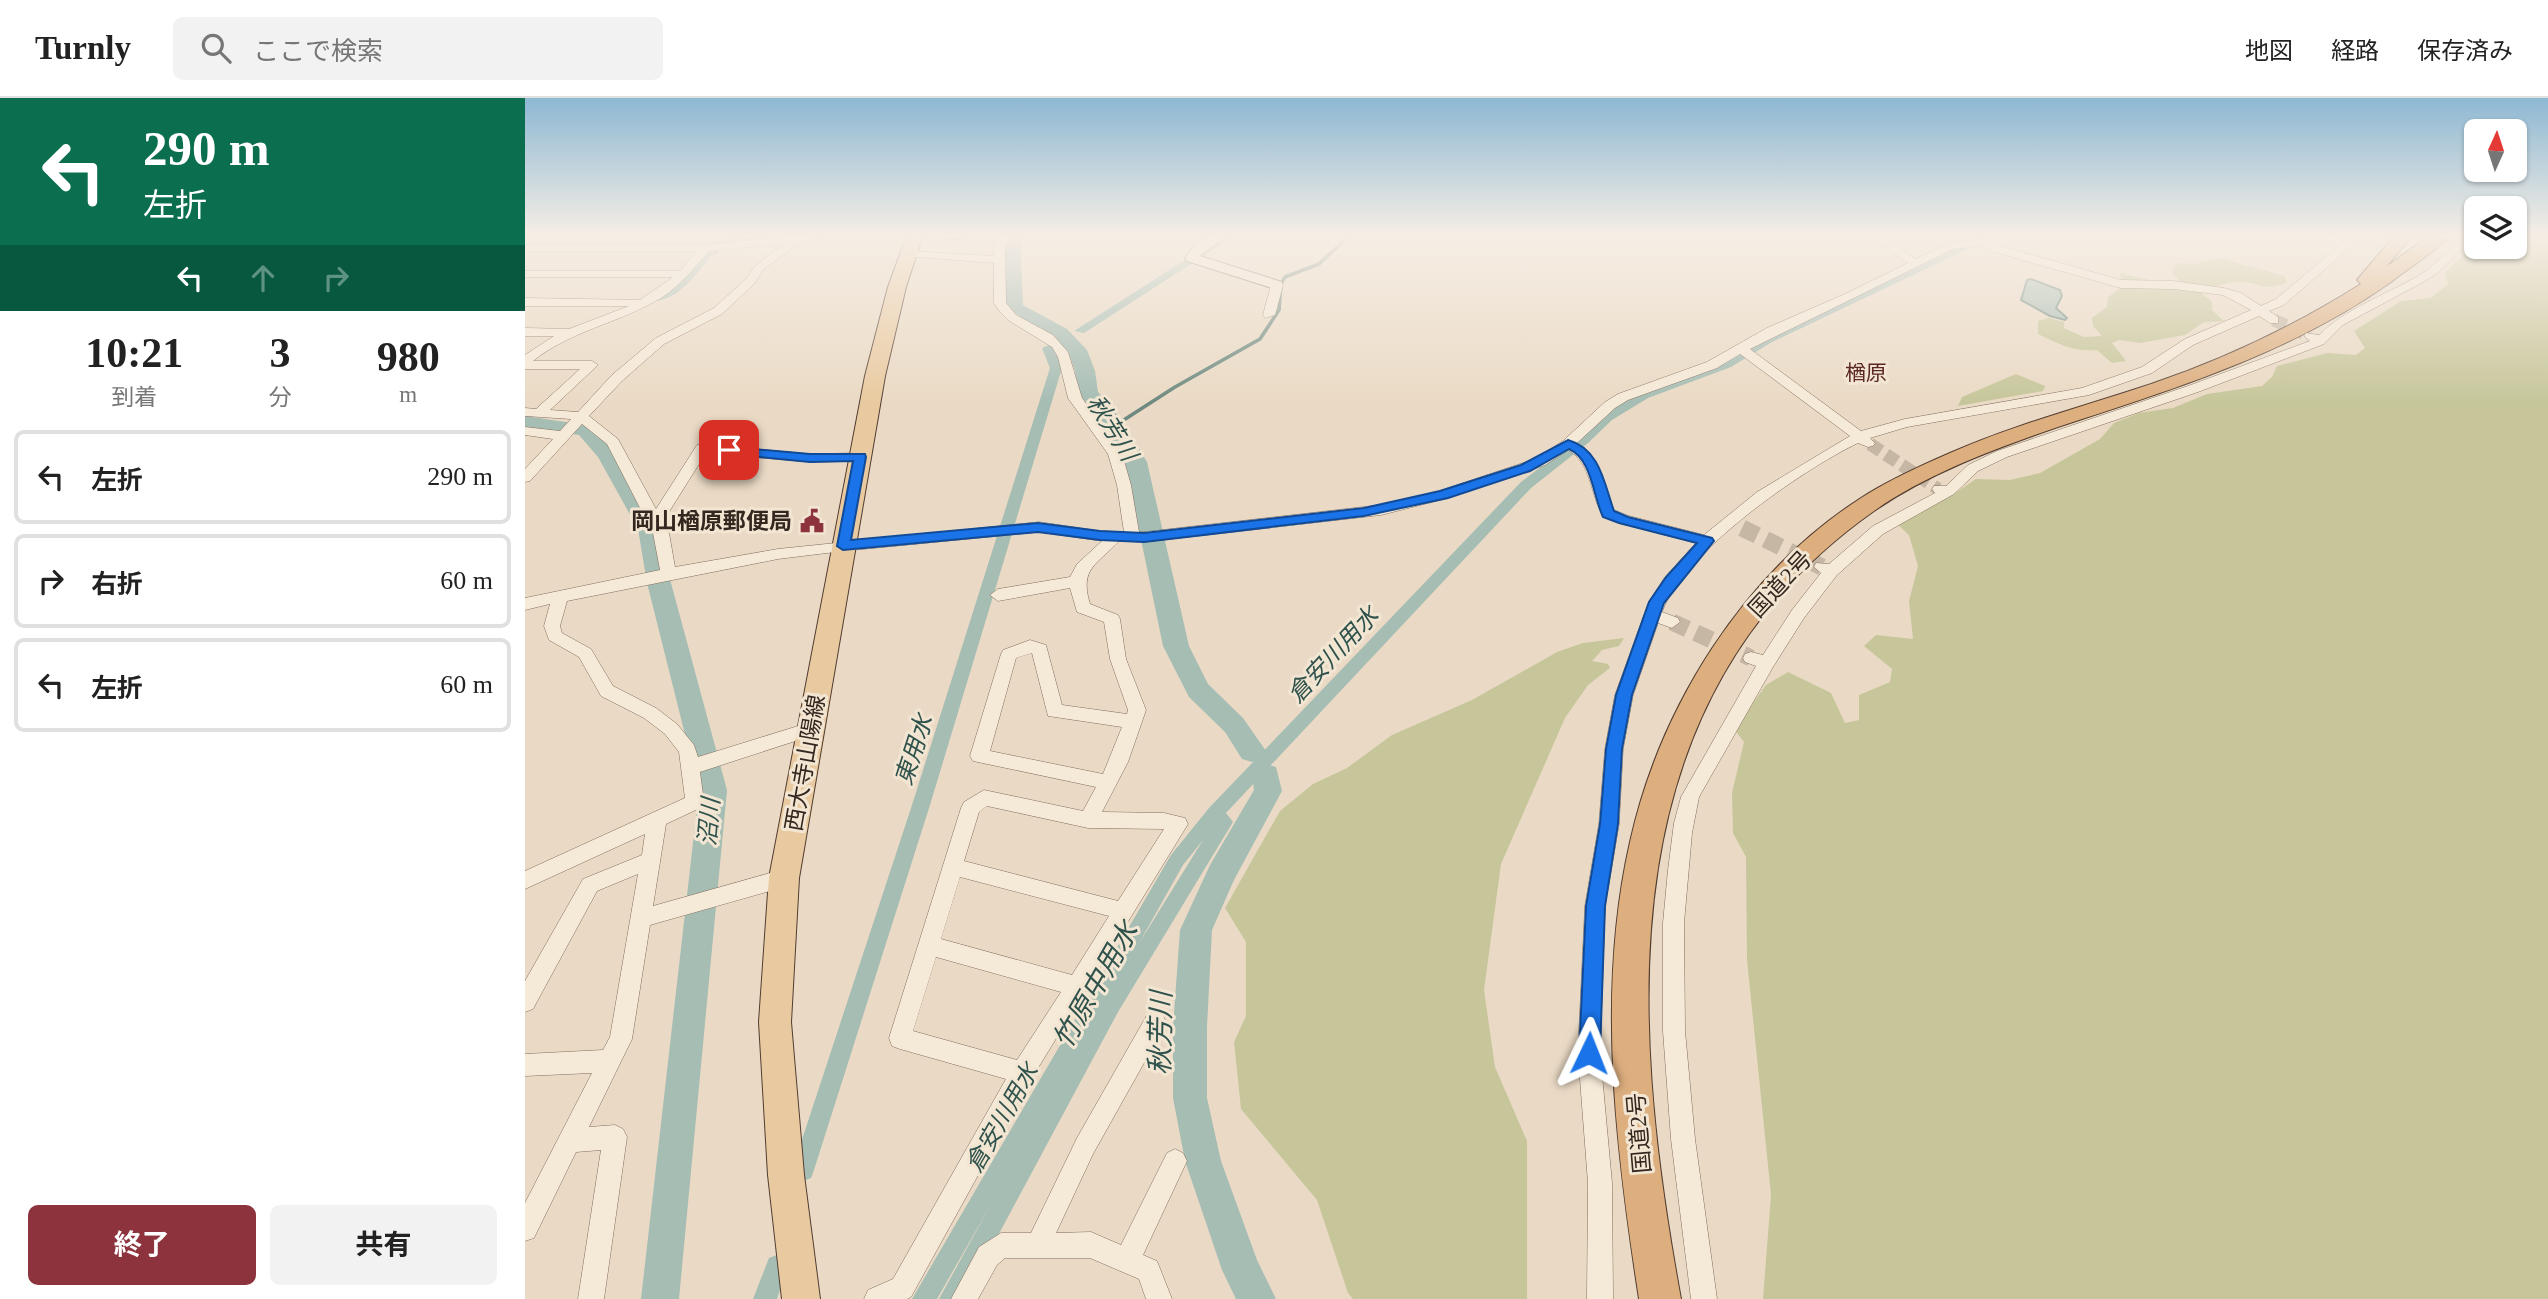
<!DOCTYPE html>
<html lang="ja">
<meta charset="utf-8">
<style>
:root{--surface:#fff;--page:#f2f2f2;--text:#222;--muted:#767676;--line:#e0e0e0;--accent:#8c333d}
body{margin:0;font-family:"Times New Roman","Noto Sans JP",serif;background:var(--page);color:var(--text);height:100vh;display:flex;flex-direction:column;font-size:26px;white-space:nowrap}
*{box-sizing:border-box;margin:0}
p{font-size:23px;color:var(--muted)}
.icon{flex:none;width:38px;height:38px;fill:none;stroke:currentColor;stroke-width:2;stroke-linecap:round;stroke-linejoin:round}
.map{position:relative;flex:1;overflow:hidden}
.details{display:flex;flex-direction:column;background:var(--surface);width:525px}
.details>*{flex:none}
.top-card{background:#0b6e4f;color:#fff;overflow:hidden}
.needle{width:46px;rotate:3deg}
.buttons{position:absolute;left:1939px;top:21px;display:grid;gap:14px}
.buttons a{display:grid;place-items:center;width:63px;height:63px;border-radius:10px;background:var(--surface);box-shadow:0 2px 5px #0004;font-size:35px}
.pin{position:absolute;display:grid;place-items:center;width:60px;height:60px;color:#fff;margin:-30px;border-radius:14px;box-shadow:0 4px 10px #0006}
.me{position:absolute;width:77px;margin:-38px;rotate:2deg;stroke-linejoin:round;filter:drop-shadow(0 0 5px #0008)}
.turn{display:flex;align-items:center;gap:24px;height:147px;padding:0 28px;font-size:32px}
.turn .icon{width:91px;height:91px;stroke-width:2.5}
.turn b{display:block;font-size:49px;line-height:60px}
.lanes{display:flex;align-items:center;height:66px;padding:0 28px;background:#0003;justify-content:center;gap:35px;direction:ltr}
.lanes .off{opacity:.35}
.eta{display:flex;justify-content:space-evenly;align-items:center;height:119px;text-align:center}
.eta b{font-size:42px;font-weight:700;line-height:49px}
.button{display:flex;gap:14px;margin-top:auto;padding:14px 28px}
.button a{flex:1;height:80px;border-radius:10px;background:var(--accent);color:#fff;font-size:28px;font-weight:700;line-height:80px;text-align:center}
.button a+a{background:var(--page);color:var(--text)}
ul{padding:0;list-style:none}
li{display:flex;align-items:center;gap:21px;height:94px;margin:0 14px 10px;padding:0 14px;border:4px solid var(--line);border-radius:10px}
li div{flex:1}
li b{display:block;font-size:26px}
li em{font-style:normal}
header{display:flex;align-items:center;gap:42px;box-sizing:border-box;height:98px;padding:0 35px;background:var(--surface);border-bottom:2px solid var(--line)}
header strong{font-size:33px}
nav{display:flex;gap:38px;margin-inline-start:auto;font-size:24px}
.search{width:490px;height:63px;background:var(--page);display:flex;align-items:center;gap:18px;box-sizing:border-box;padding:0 24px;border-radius:10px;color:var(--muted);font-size:26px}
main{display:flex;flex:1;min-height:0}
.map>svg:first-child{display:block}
.green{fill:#c6c69a}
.water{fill:#a6bdb4;stroke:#6e8a80;stroke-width:2}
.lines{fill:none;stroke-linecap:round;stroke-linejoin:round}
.stream{stroke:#6e8a80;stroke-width:3.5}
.canal{fill:#a6bdb4;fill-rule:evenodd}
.river{fill:#a6bdb4;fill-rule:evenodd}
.minor-tunnel-far1{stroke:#c6b6a4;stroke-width:13;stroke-dasharray:13 6;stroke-linecap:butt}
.minor-tunnel{stroke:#c6b6a4;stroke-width:17;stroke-dasharray:17 9;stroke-linecap:butt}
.minor-casing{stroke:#836d5d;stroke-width:1}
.tertiary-casing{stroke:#836d5d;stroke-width:2}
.primary-casing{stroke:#513c30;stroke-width:2}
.trunk-casing{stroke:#513c30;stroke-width:2}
.minor{fill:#f5e9d7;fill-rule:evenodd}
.tertiary{fill:#f5e9d7;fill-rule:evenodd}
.primary{fill:#e9caa0;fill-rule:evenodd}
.trunk{fill:#ddae7e;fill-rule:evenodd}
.wall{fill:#a97e6c}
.shaded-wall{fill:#896758}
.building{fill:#c4937e;stroke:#896758;stroke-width:2}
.route{fill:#1a73e8;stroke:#114b97;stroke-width:2}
.labels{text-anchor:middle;stroke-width:6;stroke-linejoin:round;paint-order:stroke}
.far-quarter-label{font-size:21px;fill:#5c2823;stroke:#f2e6d3}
.poi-label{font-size:23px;font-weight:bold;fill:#34271f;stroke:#f2e6d3;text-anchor:end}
.street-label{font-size:23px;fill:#34271f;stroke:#f2e6d3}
.water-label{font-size:24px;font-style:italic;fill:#30524c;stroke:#f2e6d3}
.near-water-label{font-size:28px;font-style:italic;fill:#30524c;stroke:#f2e6d3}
</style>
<header>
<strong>Turnly</strong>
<div class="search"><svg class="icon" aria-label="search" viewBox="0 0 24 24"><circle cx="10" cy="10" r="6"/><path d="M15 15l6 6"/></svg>ここで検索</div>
<nav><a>地図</a><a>経路</a><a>保存済み</a></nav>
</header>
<main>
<section class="details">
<div class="top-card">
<div class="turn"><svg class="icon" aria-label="left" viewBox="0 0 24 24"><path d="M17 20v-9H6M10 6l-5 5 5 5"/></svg><div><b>290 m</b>左折</div></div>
<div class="lanes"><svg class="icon" aria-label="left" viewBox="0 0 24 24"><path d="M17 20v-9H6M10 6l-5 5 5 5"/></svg><svg class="icon off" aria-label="ahead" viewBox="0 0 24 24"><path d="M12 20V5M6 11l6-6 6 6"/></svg><svg class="icon off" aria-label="right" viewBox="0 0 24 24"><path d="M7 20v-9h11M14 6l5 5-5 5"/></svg></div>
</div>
<div class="eta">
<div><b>10:21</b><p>到着</p></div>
<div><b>3</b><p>分</p></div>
<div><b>980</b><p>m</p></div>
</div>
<ul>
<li><svg class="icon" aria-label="left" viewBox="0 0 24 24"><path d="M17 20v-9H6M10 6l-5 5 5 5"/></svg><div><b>左折</b></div><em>290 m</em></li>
<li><svg class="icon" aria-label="right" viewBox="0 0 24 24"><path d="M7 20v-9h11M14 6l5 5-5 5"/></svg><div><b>右折</b></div><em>60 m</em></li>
<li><svg class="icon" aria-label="left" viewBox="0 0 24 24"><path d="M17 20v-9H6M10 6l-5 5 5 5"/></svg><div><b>左折</b></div><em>60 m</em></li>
</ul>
<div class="button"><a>終了</a><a>共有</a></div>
</section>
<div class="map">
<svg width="2023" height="1201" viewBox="0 0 2023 1201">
<rect width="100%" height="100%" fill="#eadac5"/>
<g class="green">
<path d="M 1990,137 L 2023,137 L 2023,1201 L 1238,1201 L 1246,1097 L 1222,862 L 1221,759 L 1208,735 L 1207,695 L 1219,644 L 1209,631 L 1241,587 L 1263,574 L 1306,595 L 1320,625 L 1334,622 L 1334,597 L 1365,584 L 1367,571 L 1339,548 L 1351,537 L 1388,541 L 1384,503 L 1393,468 L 1384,437 L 1370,424 L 1412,401 L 1426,398 L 1451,381 L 1485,382 L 1515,375 L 1575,341 L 1589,325 L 1614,315 L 1648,310 L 1682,296 L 1737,288 L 1747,279 L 1752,268 L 1802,255 L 1831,257 L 1840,250 L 1829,233 L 1876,203 L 1906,200 L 1923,186 L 1920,175 C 1948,147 1951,149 1990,149 Z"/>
<path d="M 1694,160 L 1759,178 L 1762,184 C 1736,195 1736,183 1713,184 C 1700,185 1688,189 1675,194 L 1687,204 L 1687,212 L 1699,223 L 1679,224 L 1660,237 L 1615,245 L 1594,242 L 1587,245 L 1601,263 L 1587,265 L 1572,252 C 1549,254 1533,246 1513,236 L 1513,223 L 1524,220 L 1539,224 L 1539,230 L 1559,239 L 1577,238 L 1568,228 L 1567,220 L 1582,209 L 1583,199 L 1592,193 L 1598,185 L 1595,175 L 1632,184 L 1656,184 L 1648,177 L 1648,170 L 1654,165 L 1670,166 Z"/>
<polygon points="1491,276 1520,288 1518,293 1433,308 1437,299"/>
<polygon points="1099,540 1094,548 1077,552 1067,563 1083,566 1085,570 1063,587 1040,620 976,766 959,892 970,969 1002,1043 1002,1201 828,1201 823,1195 792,1102 716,1011 709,944 721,918 721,844 700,810 755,713 788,686 822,670 867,637 947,602 1032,554 1058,545"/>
</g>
<polygon class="water" points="1506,181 1535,192 1537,198 1531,210 1542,220 1540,222 1525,218 1496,202 1502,182"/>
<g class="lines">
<polyline class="stream" points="591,327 650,289 735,241 754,212 756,186 760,179 794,166 825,137"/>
<g class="canal">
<polygon points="699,137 711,137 559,235 549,233"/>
<polygon points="1465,137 1477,137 1469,141"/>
<polygon points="245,138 250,141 249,143 193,149 188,146 193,143"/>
<path d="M 1440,146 L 1449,148 L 1247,244 L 1206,269 L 1123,300 L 1087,322 L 1063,345 L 1006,390 L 701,715 L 708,724 L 705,729 L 593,914 L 439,1201 L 414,1201 L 465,1108 L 412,1201 L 387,1201 L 646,757 L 684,710 L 996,384 L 1055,339 L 1079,316 L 1115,294 L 1198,265 L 1239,240 L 1334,197 L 1398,163 ZM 678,742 L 613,847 L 658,767 Z"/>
<path d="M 189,151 L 193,152 L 193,156 L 186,158 C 172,175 152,205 126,203 L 126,199 L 152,185 L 179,153 Z"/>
<polygon points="528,245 534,248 529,251 537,270 405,707 289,1072 286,1080 278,1083 270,1080 267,1072 387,707 525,270 517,250"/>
<polygon points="252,1157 260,1160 263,1168 252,1201 228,1201 244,1160"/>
</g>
<g class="river">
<polygon points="483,137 499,137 496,155 498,207 542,231 562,252 570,273 573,294 598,323 622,364 664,548 683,586 718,620 741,653 737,661 727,664 717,661 700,634 664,599 638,548 600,364 582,329 553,295 550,273 543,254 528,239 480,209 480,155"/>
<polygon points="0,318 67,328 93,356 135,431 146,485 202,692 154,1201 116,1201 174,692 122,485 113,431 73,359 54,337 0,330"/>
<polygon points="741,666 751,669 757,693 709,782 687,832 682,929 682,1000 696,1063 732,1162 751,1201 711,1201 697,1172 660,1063 648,1000 648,929 655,832 685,767 729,692 727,677 731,669"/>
</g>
<g class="minor-tunnel-far1">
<polyline points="1749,222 1784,238"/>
<polyline points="1345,346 1413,391"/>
</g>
<g class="minor-tunnel">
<polyline points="1217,430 1297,469"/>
<polyline points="1147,524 1226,560"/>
</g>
<g class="minor-casing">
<g id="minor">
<path d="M 271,137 L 284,137 L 238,172 L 230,185 L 197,216 L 139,246 L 97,283 L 64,318 L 93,341 L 131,411 L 172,347 L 177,346 L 285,356 L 335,355 L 342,359 L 335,363 L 285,364 L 181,355 L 142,417 L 136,421 L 144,435 L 150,469 L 253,451 L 514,424 L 574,433 L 599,434 L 592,387 L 583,356 L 543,300 L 533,259 L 527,249 L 483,222 L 474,213 L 469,205 L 469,165 L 380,158 L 378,156 L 384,153 L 469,158 L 469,146 L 474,137 L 485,137 L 480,150 L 481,205 L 491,217 L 528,237 L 543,254 L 557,300 L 597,356 L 606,387 L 614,434 L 619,434 L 856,407 L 914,393 L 1010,361 L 1038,343 L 1080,304 L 1093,296 L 1182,264 L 1242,230 L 1320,196 L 1383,165 L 1342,137 L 1354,137 L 1391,161 L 1425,145 L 1492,137 L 1471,147 L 1596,182 L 1648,183 L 1699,190 L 1716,195 L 1736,208 L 1751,201 L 1814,148 L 1792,137 L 1807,137 L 1820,142 L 1826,137 L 1839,137 L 1759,207 L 1744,213 L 1753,219 L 1753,225 L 1745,225 L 1734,218 L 1668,247 L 1627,275 L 1564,297 L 1382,329 L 1345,340 L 1350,345 L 1348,348 L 1343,349 L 1333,345 C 1277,372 1158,454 1137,514 L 1153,520 L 1155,524 L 1147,530 L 1133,525 L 1108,597 L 1098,651 L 1094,726 L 1080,808 L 1075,955 L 1087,1085 L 1088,1201 L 1062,1201 L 1063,1085 L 1053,955 L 1060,808 L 1074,726 L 1080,651 L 1090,597 L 1124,504 L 1140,479 L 1171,445 L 1094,425 L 1078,418 C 1065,397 1067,365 1043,352 L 1020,367 L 923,400 L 856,417 L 619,444 L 594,443 C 572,467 554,470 565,506 L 593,517 L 595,521 L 601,561 L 621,612 L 603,664 L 577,714 L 639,715 L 660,720 L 663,726 L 505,983 L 386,1199 L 382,1201 L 339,1201 L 343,1192 L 368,1181 L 481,981 L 375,951 L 367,948 L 364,940 L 436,710 L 439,704 L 459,692 L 558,713 L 571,689 L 448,663 L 445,658 L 476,556 L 478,552 L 505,542 L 521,547 L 537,607 L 602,616 L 603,612 L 585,561 L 579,524 L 552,514 L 545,490 L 473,503 L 465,497 L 473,491 L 545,479 L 552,466 L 577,443 L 514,434 L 318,453 L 253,461 L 42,503 L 35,528 L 37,535 L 66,551 L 88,588 L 131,610 L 152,626 L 169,647 L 173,659 L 286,624 L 292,626 L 295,631 L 292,636 L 175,674 L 179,704 L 177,709 L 141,726 L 128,808 L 259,771 L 266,774 L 269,780 L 266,786 L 259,789 L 125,827 L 107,941 L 64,1029 L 90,1027 L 98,1031 L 102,1039 L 79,1201 L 53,1201 L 76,1052 L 51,1054 L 9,1140 L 0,1143 L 0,1105 L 67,975 L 0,978 L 0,956 L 78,952 L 85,939 L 113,776 L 72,793 L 8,911 L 0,914 L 0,883 L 58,781 L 117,757 L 120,736 L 0,791 L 0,773 L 160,700 L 154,654 L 140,636 L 119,620 L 76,598 L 54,559 L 24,542 L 19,528 L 25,506 L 0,512 L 0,500 L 135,472 L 128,435 L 82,346 L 57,326 L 5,383 L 0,384 L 0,371 L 28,341 L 0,337 L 0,329 L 35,333 L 46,321 L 0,318 L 0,310 L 11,311 L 55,271 L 0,271 L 0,257 L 29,238 L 0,238 L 0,230 L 44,231 L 104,208 L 0,208 L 0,200 L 115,202 L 148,179 L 0,179 L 0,173 L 155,173 L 172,153 L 0,153 L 0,147 L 181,147 ZM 258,146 L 230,168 L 221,181 L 189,210 L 131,240 L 87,277 L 53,314 L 25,312 L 73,267 L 67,263 L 8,263 C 44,234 89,226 129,204 C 152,192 167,172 184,153 ZM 1460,147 L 1466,153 L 1596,190 L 1648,191 L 1698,197 L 1726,212 L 1660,241 L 1617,269 L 1557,290 L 1380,321 L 1336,333 L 1225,251 L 1428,151 ZM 1215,256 L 1325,338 L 1232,394 L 1179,437 L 1104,418 L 1089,412 C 1077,388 1077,359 1052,345 L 1090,310 L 1103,302 L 1192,270 ZM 507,555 L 523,618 L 597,629 L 578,676 L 465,653 L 491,560 ZM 462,708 L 563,730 L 639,731 L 593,803 L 439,763 L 454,714 ZM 435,779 L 584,818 L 547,877 L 416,841 ZM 411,859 L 536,894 L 492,962 L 388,933 Z"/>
<path d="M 1951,138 L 1951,145 L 1934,153 L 1914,174 L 1900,183 L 1818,227 L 1799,246 L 1673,294 L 1482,359 L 1453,373 L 1429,396 L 1358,436 L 1312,477 L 1279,520 L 1248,569 L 1174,699 L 1167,735 L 1159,825 L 1160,933 L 1170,1041 L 1192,1201 L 1166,1201 L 1146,1041 L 1138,933 L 1138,825 L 1143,772 L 1149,725 L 1156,699 L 1231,568 L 1220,564 L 1218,560 L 1220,556 L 1226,554 L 1238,557 L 1267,512 L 1296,475 L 1289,469 L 1291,465 L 1304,466 L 1348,428 L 1410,395 L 1407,391 L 1409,388 L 1421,388 L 1443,367 L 1472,353 L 1663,288 L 1785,243 L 1779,238 L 1781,235 L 1794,237 C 1821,210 1859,198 1893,178 C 1915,165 1925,146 1951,138 Z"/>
<polygon points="752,183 758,187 750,217 740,220 738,217 746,187"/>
<polygon points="630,914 638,917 641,924 638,931 568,1056 531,1135 566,1134 596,1147 642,1055 650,1051 658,1055 662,1063 618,1157 632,1163 647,1201 621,1201 614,1181 565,1160 480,1160 472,1167 453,1201 426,1201 454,1149 476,1135 506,1135 552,1040 622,917"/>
</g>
</g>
<g class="tertiary-casing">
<g id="tertiary">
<polygon points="273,137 299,137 292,141 268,144 268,138"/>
<polygon points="686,137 702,137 675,158 757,184 757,190 747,190 662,163 660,160 670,146"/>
</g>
</g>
<g class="primary-casing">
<polygon id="primary" points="382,137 398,137 381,189 360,278 274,780 266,924 279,1077 295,1201 257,1201 243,1077 234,924 244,780 340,278 363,189"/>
</g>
<g class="trunk-casing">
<path id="trunk" d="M 1870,137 L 1888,137 L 1861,169 L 1905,137 L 1925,137 C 1909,155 1885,169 1866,184 C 1763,257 1645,292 1527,331 C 1467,352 1402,376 1349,413 C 1082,601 1104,917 1156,1201 L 1114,1201 C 1091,1052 1071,893 1105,744 C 1135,609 1218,476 1336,400 C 1364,382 1395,368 1425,355 C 1491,326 1561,308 1629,285 C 1702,260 1771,227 1836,186 L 1832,182 Z"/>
</g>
<use href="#minor" class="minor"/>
<use href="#tertiary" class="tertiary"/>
<use href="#primary" class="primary"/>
<use href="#trunk" class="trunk"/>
</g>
<polygon class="wall" points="419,137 438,137 435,143 420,143 418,139"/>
<polygon class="shaded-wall" points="434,137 438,137 435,143 433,138"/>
<polygon class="building" points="419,137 434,137 433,138 418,139"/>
<linearGradient id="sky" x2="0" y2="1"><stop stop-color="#8db8d3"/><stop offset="0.45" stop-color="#f6eee5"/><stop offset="1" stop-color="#f6eee5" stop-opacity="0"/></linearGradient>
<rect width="2023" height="305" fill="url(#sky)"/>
<path class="route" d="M 1043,342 C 1075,351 1079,385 1089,413 L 1103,419 L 1187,440 L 1189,443 L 1139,505 L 1107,597 L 1097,651 L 1093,726 L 1080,808 L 1075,955 L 1072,962 L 1064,964 L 1057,962 L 1054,955 L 1061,808 L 1075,726 L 1081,651 L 1091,597 L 1124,504 L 1141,479 L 1172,445 L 1094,425 L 1078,419 C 1068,398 1067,361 1044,351 L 1005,373 L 923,400 L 839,418 L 619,444 L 575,442 L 513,434 L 318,452 L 312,448 L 328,363 L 285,364 L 204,356 L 198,352 L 204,349 L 285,356 L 340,356 L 341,359 L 326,442 L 513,425 L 575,433 L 619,435 L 839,410 L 915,393 L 996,367 Z"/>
<defs>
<g id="civic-bare" transform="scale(1.89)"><path d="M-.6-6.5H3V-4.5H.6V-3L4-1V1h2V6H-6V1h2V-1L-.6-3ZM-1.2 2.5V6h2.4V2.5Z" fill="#8c333d" stroke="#f2e6d3" stroke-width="2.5" paint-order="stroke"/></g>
</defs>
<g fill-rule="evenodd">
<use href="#civic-bare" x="287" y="423"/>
</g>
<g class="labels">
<g class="far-quarter-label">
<text x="1341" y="282">楢原</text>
</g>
<g class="poi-label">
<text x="267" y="431">岡山楢原郵便局</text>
</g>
<g class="street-label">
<text transform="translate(1255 486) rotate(-47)" y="8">国道2号</text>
<text transform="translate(280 665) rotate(-80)" y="8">西大寺山陽線</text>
<text transform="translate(1114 1035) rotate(-95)" y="8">国道2号</text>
</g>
<g class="water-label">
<text transform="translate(587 330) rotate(58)" y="8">秋芳川</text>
<text transform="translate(808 557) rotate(-47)" y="8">倉安川用水</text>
<text transform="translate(389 652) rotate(-72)" y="8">東用水</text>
<text transform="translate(184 724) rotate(-85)" y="8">沼川</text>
<text transform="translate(477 1020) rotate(-60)" y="8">倉安川用水</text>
</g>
<g class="near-water-label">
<text transform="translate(570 887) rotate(-60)" y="10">竹原中用水</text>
<text transform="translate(635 935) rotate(-89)" y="10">秋芳川</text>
</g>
</g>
</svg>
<div class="buttons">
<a><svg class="needle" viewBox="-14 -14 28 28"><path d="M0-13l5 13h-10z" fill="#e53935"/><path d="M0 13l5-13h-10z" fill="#767676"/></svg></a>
<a><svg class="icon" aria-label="layers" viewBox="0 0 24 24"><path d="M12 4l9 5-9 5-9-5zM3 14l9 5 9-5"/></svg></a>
</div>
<div class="pin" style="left:204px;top:352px;background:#d93025"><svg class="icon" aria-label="arrive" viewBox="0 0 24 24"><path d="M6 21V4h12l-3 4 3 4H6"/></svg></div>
<svg class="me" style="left:1064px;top:955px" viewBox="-20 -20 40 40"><path d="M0-17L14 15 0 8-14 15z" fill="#1a73e8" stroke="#fff" stroke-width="4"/></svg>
</div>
</main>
